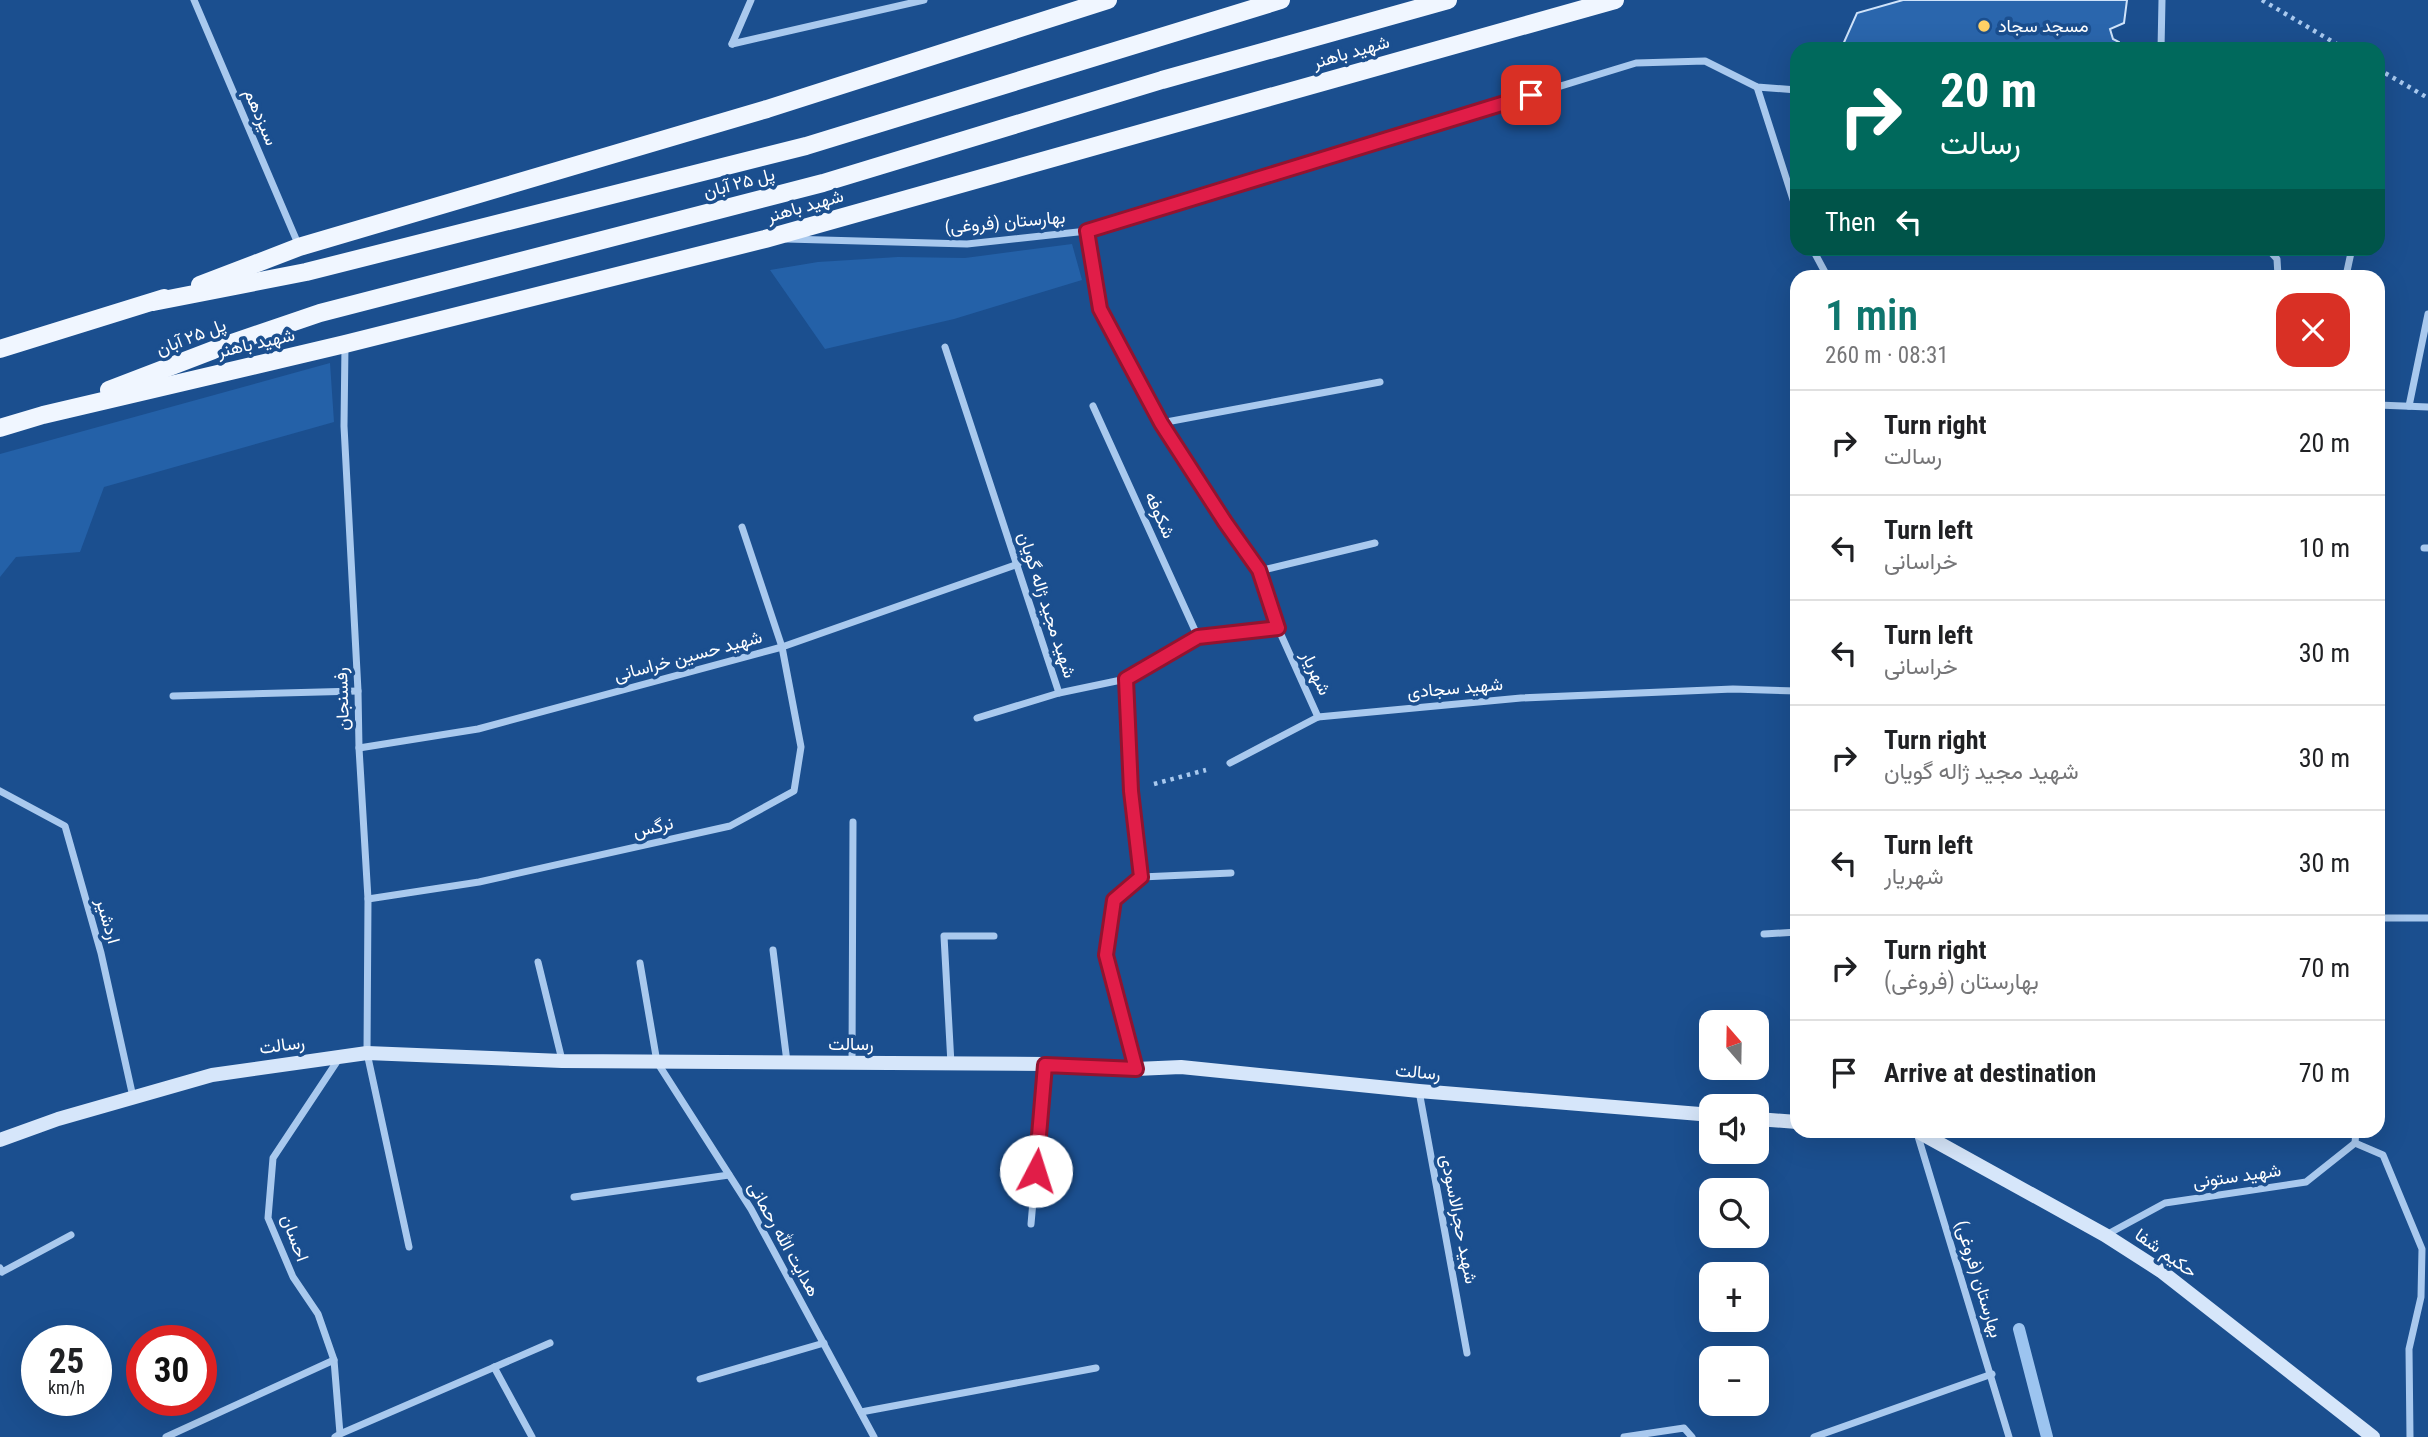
<!DOCTYPE html>
<meta charset="utf-8">
<style>
:root{--surface:#fff;--page:#f6f6f6;--text:#202124;--muted:#757577;--line:#e0e0e0;--accent:#0f766e}
body{margin:0;font-family:"Roboto Condensed",Vazirmatn,sans-serif;background:var(--page);color:var(--text);height:100vh;display:flex;flex-direction:column;font-size:26px;white-space:nowrap}
*{box-sizing:border-box;margin:0}
p{font-size:23px;color:var(--muted)}
.icon{flex:none;width:38px;height:38px;fill:none;stroke:currentColor;stroke-width:2;stroke-linecap:round;stroke-linejoin:round}
.map{position:relative;flex:1;overflow:hidden}
.sheet{position:absolute;left:1790px;top:270px;width:595px;height:868px;display:flex;flex-direction:column;background:var(--surface);border-radius:21px;box-shadow:0 7px 28px #0002}
.sheet>*{flex:none}
.top-card{position:absolute;left:1790px;top:42px;width:595px;height:214px;border-radius:21px;box-shadow:0 7px 28px #0002;background:#00695c;color:#fff;overflow:hidden}
.needle{width:46px;rotate:340deg}
.tools{position:absolute;left:1699px;top:1010px;display:grid;gap:14px}
.tools a{display:grid;place-items:center;width:70px;height:70px;border-radius:14px;background:var(--surface);box-shadow:0 7px 28px #0002;font-size:35px}
.speed{position:absolute;left:21px;top:1325px;display:flex;gap:14px;font-size:35px;font-weight:700;text-align:center}
.speed>*{display:grid;place-content:center;width:91px;height:91px;border-radius:50%;background:var(--surface);box-shadow:0 7px 28px #0002;line-height:1}
.speed small{font-size:18px;font-weight:400}
.speed .limit{border:10px solid #d22;background:#fff;color:#111}
.pin{position:absolute;display:grid;place-items:center;width:60px;height:60px;color:#fff;margin:-30px;border-radius:14px;box-shadow:0 4px 10px #0006}
.me{position:absolute;width:77px;margin:-38px;rotate:5deg;stroke-linejoin:round;filter:drop-shadow(0 0 5px #0008)}
.turn{display:flex;align-items:center;gap:24px;height:147px;padding:0 35px;font-size:32px}
.turn .icon{width:91px;height:91px;stroke-width:2.5}
.turn b{display:block;font-size:49px;line-height:60px}
.then{display:flex;align-items:center;height:66px;padding:0 35px;background:#0003;gap:14px;font-size:26px}
.round{display:grid;place-items:center;flex:none;width:74px;height:74px;border-radius:21px;background:var(--page)}
.summary{display:flex;align-items:center;justify-content:space-between;height:119px;padding:0 35px}
h1{font-size:42px;font-weight:600;line-height:52px;color:var(--accent)}
ul{padding:0;list-style:none}
li{display:flex;align-items:center;gap:21px;height:105px;padding:0 35px;border-top:2px solid var(--line)}
li div{flex:1}
li b{display:block;font-size:26px}
li em{font-style:normal}
.map>svg:first-child{display:block}
.green{fill:#2461a8}
.lines{fill:none;stroke-linecap:round;stroke-linejoin:round}
.stream{stroke:#9cc4f0;stroke-width:12}
.building{fill:#2a66ad;stroke:#cfe3fa;stroke-width:2}
.path{stroke:#a9c9ee;stroke-width:4.5;stroke-dasharray:3.5 5;stroke-linecap:butt}
.street{stroke:#a9c9ee;stroke-width:7}
.secondary{stroke:#d6e6fa;stroke-width:14}
.primary{stroke:#f0f6ff;stroke-width:18}
.route-casing{stroke:#92132f;stroke-width:18}
.route{stroke:#e11d48;stroke-width:12}
.poi-dot{fill:#ffd166;stroke:#1b4f8f;stroke-width:2.5}
.labels{text-anchor:middle;stroke-width:7;stroke-linejoin:round;paint-order:stroke}
.poi-label{font-size:18px;fill:#fff;stroke:#1b4f8f;text-anchor:start}
.street-label{font-size:18px;fill:#fff;stroke:#1b4f8f}
</style>
<div class="map">
<svg width="2428" height="1437" viewBox="0 0 2428 1437">
<rect width="100%" height="100%" fill="#1b4f8f"/>
<g class="green">
<polygon points="1072,244 1082,280 954,319 825,349 770,270 818,262 898,257 965,258"/>
<polygon points="330,363 334,422 104,487 80,552 16,557 0,577 0,454"/>
</g>
<g class="lines">
<polyline class="stream" points="2019,1329 2047,1437"/>
</g>
<polygon class="building" points="1903,0 2127,0 2124,23 2110,29 2113,39 2119,42 2118,49 1841,49 1857,13"/>
<g class="lines">
<g class="path">
<polyline points="2262,0 2345,49"/>
<polyline points="2378,69 2428,98"/>
<polyline points="1154,784 1206,770"/>
</g>
<g class="street">
<polyline points="194,0 299,246"/>
<polyline points="732,44 924,0"/>
<polyline points="732,44 751,0"/>
<polyline points="2161,49 2162,0"/>
<polyline points="1757,87 1797,212"/>
<polyline points="1087,231 1100,309 1161,423 1225,522 1259,571 1278,628 1318,717"/>
<polyline points="787,239 967,244 1087,231 1636,63 1705,61 1757,87 1797,90"/>
<polyline points="1812,248 1827,276"/>
<polyline points="2267,248 2277,259 2278,276"/>
<polyline points="2346,276 2352,248"/>
<polyline points="345,345 344,426 358,691 359,748 368,899 367,1053 409,1247"/>
<polyline points="945,347 1059,693"/>
<polyline points="2378,405 2428,407"/>
<polyline points="1093,406 1198,637"/>
<polyline points="2409,406 2428,314"/>
<polyline points="1161,423 1380,382"/>
<polyline points="2424,548 2428,548"/>
<polyline points="1259,571 1375,543"/>
<polyline points="1126,679 1131,791 1141,877 1114,900 1106,955 1136,1069"/>
<polyline points="173,696 358,691"/>
<polyline points="977,718 1059,693 1126,679 1198,637 1278,628"/>
<polyline points="359,748 478,729 782,647 1018,564"/>
<polyline points="1230,763 1318,717 1521,698 1733,689 1797,691"/>
<polyline points="0,791 65,826 101,953 133,1097"/>
<polyline points="1141,877 1231,873"/>
<polyline points="368,899 479,882 730,826 794,791 801,747 782,647 742,527"/>
<polyline points="2378,918 2428,918"/>
<polyline points="1764,934 1797,932"/>
<polyline points="773,950 787,1062"/>
<polyline points="538,962 562,1060"/>
<polyline points="640,963 657,1062 751,1209 874,1437"/>
<polyline points="852,1063 853,822"/>
<polyline points="951,1064 944,936 994,936"/>
<polyline points="1419,1091 1467,1353"/>
<polyline points="1917,1133 2009,1437"/>
<polyline points="2355,1143 2383,1155 2422,1249 2421,1297 2409,1349 2410,1437"/>
<polyline points="574,1197 729,1175"/>
<polyline points="1031,1224 1045,1064"/>
<polyline points="2106,1235 2165,1203 2306,1182 2355,1143 2356,1130"/>
<polyline points="0,1268 2,1272 71,1235"/>
<polyline points="494,1367 532,1437"/>
<polyline points="700,1379 824,1343"/>
<polyline points="861,1412 1096,1368"/>
<polyline points="340,1434 550,1343"/>
<polyline points="166,1437 334,1360"/>
<polyline points="335,1437 340,1434 334,1360 318,1314 293,1277 268,1218 273,1158 340,1057"/>
<polyline points="1624,1437 1684,1428 1692,1437"/>
<polyline points="1814,1437 1992,1374"/>
</g>
<g class="secondary">
<polyline points="1757,1119 1797,1122"/>
<polyline points="1906,1130 1917,1131 2105,1235 2161,1271 2373,1437"/>
<polyline points="0,1140 58,1119 212,1075 367,1053 562,1061 1045,1064 1136,1069 1181,1067 1419,1091 1712,1115"/>
</g>
<g class="primary">
<polyline points="200,285 299,247 767,109 1108,0"/>
<polyline points="153,302 306,272 806,146 1281,0"/>
<polyline points="0,349 164,298"/>
<polyline points="109,390 229,344 320,313 823,183 1162,80 1448,0"/>
<polyline points="0,428 43,415 345,344 765,239 1615,0"/>
</g>
</g>
<g class="lines">
<g class="route-casing">
<polyline id="route" points="1036,1171 1045,1065 1136,1069 1106,955 1114,900 1141,877 1131,791 1126,679 1198,637 1278,628 1259,570 1225,522 1161,423 1100,309 1087,231 1531,95"/>
</g>
<use href="#route" class="route"/>
</g>
<circle class="poi-dot" cx="1984" cy="26" r="7"/>
<g class="labels">
<g class="poi-label">
<text x="1998" y="32">مسجد سجاد</text>
</g>
<g class="street-label">
<text transform="translate(1351 52) rotate(-16)" y="6">شهید باهنر</text>
<text transform="translate(261 117) rotate(67)" y="6">سیزدهم</text>
<text transform="translate(739 183) rotate(-15)" y="6">پل ۲۵ آبان</text>
<text transform="translate(805 206) rotate(-16)" y="6">شهید باهنر</text>
<text transform="translate(1005 222) rotate(-5)" y="6">بهارستان (فروغی)</text>
<text transform="translate(191 337) rotate(-21)" y="6">پل ۲۵ آبان</text>
<text transform="translate(256 343) rotate(-13)" y="6">شهید باهنر</text>
<text transform="translate(1160 515) rotate(66)" y="6">شکوفه</text>
<text transform="translate(1047 605) rotate(72)" y="6">شهید مجید ژاله گویان</text>
<text transform="translate(688 656) rotate(-15)" y="6">شهید حسین خراسانی</text>
<text transform="translate(1316 673) rotate(65)" y="6">شهریار</text>
<text transform="translate(1455 688) rotate(-5)" y="6">شهید سجادی</text>
<text transform="translate(342 699) rotate(-92)" y="6">رفسنجان</text>
<text transform="translate(653 827) rotate(-13)" y="6">نرگس</text>
<text transform="translate(108 921) rotate(74)" y="6">اردشیر</text>
<text x="851" y="1050">رسالت</text>
<text transform="translate(282 1045) rotate(-8)" y="6">رسالت</text>
<text transform="translate(1418 1072) rotate(5)" y="6">رسالت</text>
<text transform="translate(2237 1176) rotate(-8)" y="6">شهید ستونی</text>
<text transform="translate(1459 1219) rotate(79)" y="6">شهید حجرالاسودی</text>
<text transform="translate(295 1238) rotate(70)" y="6">احسان</text>
<text transform="translate(784 1239) rotate(61)" y="6">هدایت الله رحمانی</text>
<text transform="translate(2166 1253) rotate(35)" y="6">حکیم شفا</text>
<text transform="translate(1979 1279) rotate(73)" y="6">بهارستان (فروغی)</text>
</g>
</g>
</svg>
<div class="tools">
<a><svg class="needle" viewBox="-14 -14 28 28"><path d="M0-13l5 13h-10z" fill="#e53935"/><path d="M0 13l5-13h-10z" fill="#757577"/></svg></a>
<a><svg class="icon" aria-label="sound" viewBox="0 0 24 24"><path d="M4 9h4l5-4v14l-5-4H4zM17 9q2 3 0 6"/></svg></a>
<a><svg class="icon" aria-label="search" viewBox="0 0 24 24"><circle cx="10" cy="10" r="6"/><path d="M15 15l6 6"/></svg></a>
<a>+</a>
<a>−</a>
</div>
<div class="speed"><div>25<small>km/h</small></div><div class="limit">30</div></div>
<div class="pin" style="left:1531px;top:95px;background:#d93025"><svg class="icon" aria-label="arrive" viewBox="0 0 24 24"><path d="M6 21V4h12l-3 4 3 4H6"/></svg></div>
<svg class="me" style="left:1036px;top:1171px" viewBox="-20 -20 40 40"><circle r="19" fill="#fff"/><path d="M0-13L10 11 0 6-10 11z" fill="#e11d48"/></svg>
<div class="top-card">
<div class="turn"><svg class="icon" aria-label="right" viewBox="0 0 24 24"><path d="M7 20v-9h11M14 6l5 5-5 5"/></svg><div><b>20 m</b>رسالت</div></div>
<div class="then">Then<svg class="icon" aria-label="left" viewBox="0 0 24 24"><path d="M17 20v-9H6M10 6l-5 5 5 5"/></svg></div>
</div>
<section class="sheet">
<div class="summary"><div><h1>1 min</h1><p>260 m · 08:31</p></div><a class="round" style="background:#d93025;color:#fff"><svg class="icon" aria-label="close" viewBox="0 0 24 24"><path d="M6 6l12 12M18 6L6 18"/></svg></a></div>
<ul>
<li><svg class="icon" aria-label="right" viewBox="0 0 24 24"><path d="M7 20v-9h11M14 6l5 5-5 5"/></svg><div><b>Turn right</b><p>رسالت</p></div><em>20 m</em></li>
<li><svg class="icon" aria-label="left" viewBox="0 0 24 24"><path d="M17 20v-9H6M10 6l-5 5 5 5"/></svg><div><b>Turn left</b><p>خراسانی</p></div><em>10 m</em></li>
<li><svg class="icon" aria-label="left" viewBox="0 0 24 24"><path d="M17 20v-9H6M10 6l-5 5 5 5"/></svg><div><b>Turn left</b><p>خراسانی</p></div><em>30 m</em></li>
<li><svg class="icon" aria-label="right" viewBox="0 0 24 24"><path d="M7 20v-9h11M14 6l5 5-5 5"/></svg><div><b>Turn right</b><p>شهید مجید ژاله گویان</p></div><em>30 m</em></li>
<li><svg class="icon" aria-label="left" viewBox="0 0 24 24"><path d="M17 20v-9H6M10 6l-5 5 5 5"/></svg><div><b>Turn left</b><p>شهریار</p></div><em>30 m</em></li>
<li><svg class="icon" aria-label="right" viewBox="0 0 24 24"><path d="M7 20v-9h11M14 6l5 5-5 5"/></svg><div><b>Turn right</b><p>بهارستان (فروغی)</p></div><em>70 m</em></li>
<li><svg class="icon" aria-label="arrive" viewBox="0 0 24 24"><path d="M6 21V4h12l-3 4 3 4H6"/></svg><div><b>Arrive at destination</b></div><em>70 m</em></li>
</ul>
</section>
</div>
